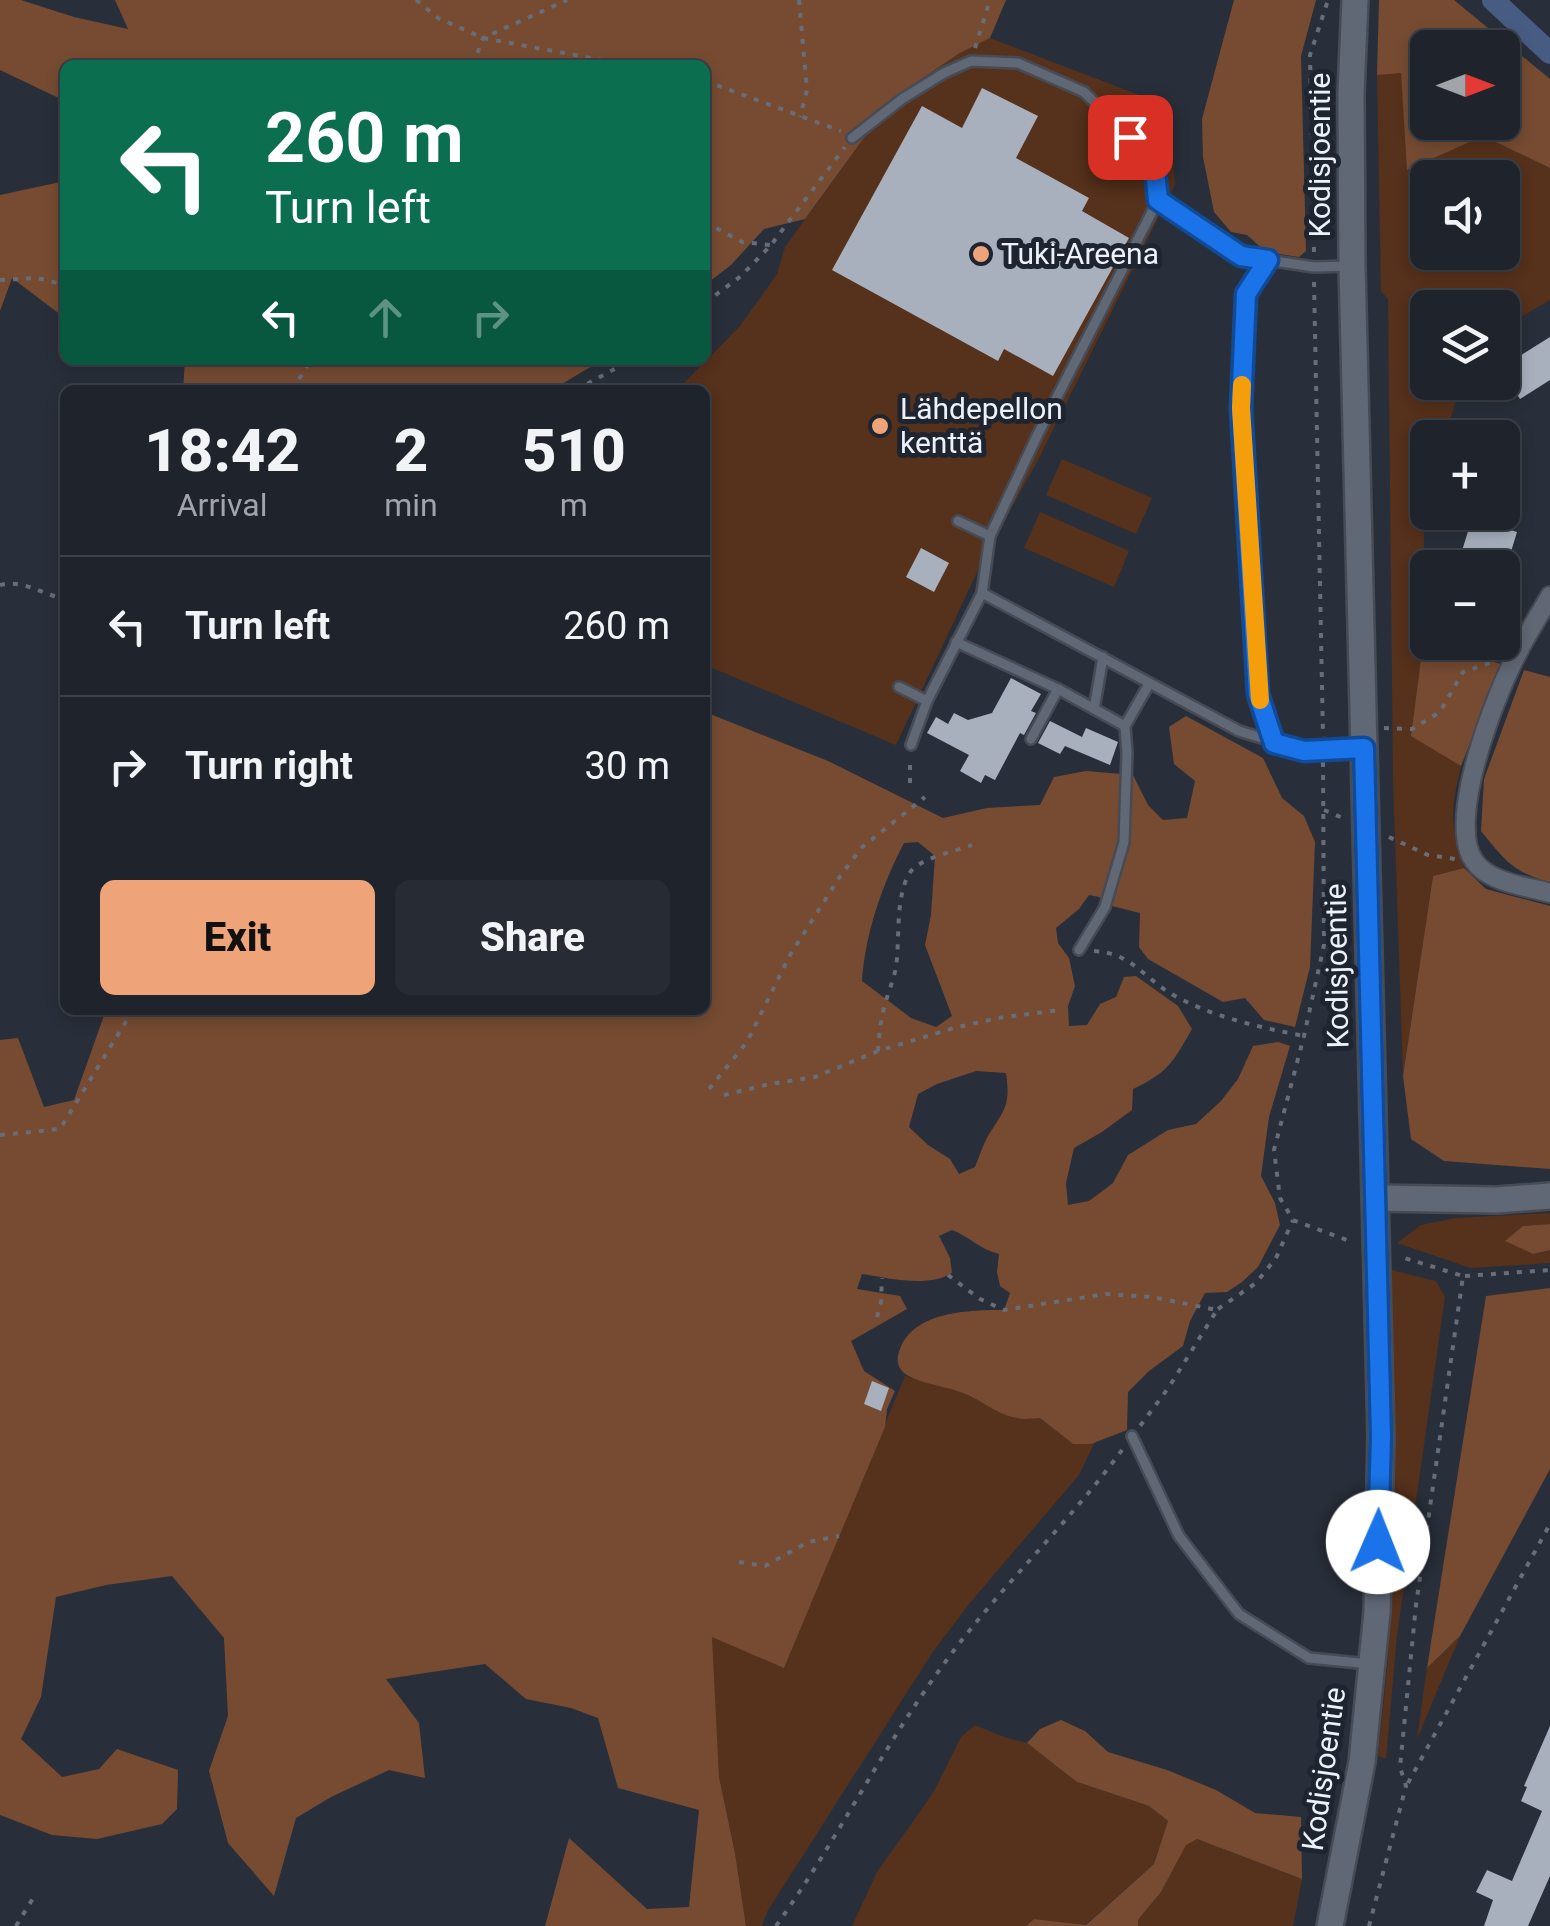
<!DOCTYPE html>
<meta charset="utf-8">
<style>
:root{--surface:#1f232c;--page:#272b34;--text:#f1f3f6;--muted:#a1a4a9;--line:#3c4048;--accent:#efa378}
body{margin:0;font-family:Roboto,sans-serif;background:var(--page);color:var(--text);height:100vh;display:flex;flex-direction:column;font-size:38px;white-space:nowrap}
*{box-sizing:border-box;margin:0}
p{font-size:32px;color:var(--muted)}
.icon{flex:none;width:55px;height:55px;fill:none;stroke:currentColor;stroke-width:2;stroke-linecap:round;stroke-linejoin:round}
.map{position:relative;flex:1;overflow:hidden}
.drawer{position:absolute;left:60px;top:385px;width:650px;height:630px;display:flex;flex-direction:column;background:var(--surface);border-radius:15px;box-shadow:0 5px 15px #0003,0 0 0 2px var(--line)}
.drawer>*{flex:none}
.banner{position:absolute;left:60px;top:60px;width:650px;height:305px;border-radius:15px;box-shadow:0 5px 15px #0003,0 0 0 2px var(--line);background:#0b6e4f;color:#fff;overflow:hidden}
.needle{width:65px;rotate:90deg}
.controls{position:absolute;left:1410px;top:30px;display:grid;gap:20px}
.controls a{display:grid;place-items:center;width:110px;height:110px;border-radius:15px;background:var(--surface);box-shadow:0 5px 15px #0003,0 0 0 2px var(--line);font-size:50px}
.pin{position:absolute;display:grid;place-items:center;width:85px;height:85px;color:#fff;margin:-42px;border-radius:20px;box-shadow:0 5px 15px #0006}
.me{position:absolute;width:110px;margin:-55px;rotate:1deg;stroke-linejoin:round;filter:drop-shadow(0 0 8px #0008)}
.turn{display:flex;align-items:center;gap:35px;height:210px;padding:0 40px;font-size:45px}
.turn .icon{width:130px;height:130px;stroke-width:2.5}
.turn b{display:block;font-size:70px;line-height:85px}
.lanes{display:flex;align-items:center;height:95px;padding:0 40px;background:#0003;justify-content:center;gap:50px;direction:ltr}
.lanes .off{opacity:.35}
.eta{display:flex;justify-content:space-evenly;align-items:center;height:170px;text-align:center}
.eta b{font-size:60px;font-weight:800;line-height:70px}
.cta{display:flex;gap:20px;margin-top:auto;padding:20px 40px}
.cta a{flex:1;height:115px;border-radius:15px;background:var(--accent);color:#111;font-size:40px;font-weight:800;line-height:115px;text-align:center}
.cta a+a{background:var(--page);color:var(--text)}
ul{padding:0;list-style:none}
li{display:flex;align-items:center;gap:30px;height:140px;padding:0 40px;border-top:2px solid var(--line)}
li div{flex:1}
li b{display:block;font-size:38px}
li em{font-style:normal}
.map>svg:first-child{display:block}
.green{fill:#56311b;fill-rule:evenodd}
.forest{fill:#764b32;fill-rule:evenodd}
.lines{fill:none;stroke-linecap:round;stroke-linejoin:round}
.canal{stroke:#485b83;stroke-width:22}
.building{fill:#a8b0be}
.lane-casing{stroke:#474b55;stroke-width:14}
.street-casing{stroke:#474b55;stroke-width:22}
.secondary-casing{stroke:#474b55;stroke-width:30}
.path{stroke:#686d77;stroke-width:4;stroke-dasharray:5 8;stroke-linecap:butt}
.lane{stroke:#616875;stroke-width:9}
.street{stroke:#616875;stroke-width:18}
.secondary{stroke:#616875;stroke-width:25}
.route-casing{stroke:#114b97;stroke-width:25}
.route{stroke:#1a73e8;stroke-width:18}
.slow{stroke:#f59e0b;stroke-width:18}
.poi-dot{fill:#efa378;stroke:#1f2530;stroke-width:4}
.labels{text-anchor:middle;stroke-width:10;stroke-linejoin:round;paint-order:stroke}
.street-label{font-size:30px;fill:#edf1f9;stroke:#1f2530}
.poi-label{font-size:30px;fill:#edf1f9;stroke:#1f2530;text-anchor:start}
</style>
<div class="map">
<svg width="1550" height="1926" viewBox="0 0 1550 1926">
<rect width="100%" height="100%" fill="#292f3a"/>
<g class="green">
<polygon points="990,38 1168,106 1175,184 1037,462 986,553 896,745 705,665 705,390 677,390 740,326 777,274 785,247 893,98 960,53"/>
<path d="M 1401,72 L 1408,169 L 1483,136 L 1550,168 L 1550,300 L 1503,327 L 1502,308 L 1428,308 L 1428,382 L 1461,383 L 1445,437 L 1428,438 L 1427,506 L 1424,521 L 1423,643 L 1411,735 L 1461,766 C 1451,809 1449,825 1464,868 L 1433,876 L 1403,1076 L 1393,779 L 1388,299 L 1381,291 L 1377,75 ZM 1428,178 L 1502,178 L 1502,252 L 1428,252 Z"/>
<polygon points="1062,459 1152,498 1136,534 1046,495"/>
<polygon points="1040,512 1129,551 1114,587 1024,548"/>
<polygon points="1550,1213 1550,1224 1523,1226 1533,1254 1550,1250 1550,1263 1471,1268 1397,1243 1421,1225 1455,1218"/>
<polygon points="1391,1270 1436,1281 1445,1297 1397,1635 1386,1759 1378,1756 1388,1660 1394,1457"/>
<polygon points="905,1376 961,1392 1016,1418 1040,1418 1073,1444 1095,1442 1079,1475 969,1604 932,1653 767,1912 762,1926 746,1926 735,1853 719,1777 711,1636 784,1668"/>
<polygon points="1460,1636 1417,1739 1427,1668"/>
<polygon points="975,1725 1004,1737 1027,1743 1077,1782 1149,1806 1168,1821 1154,1864 1085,1925 1034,1919 1026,1926 852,1926 877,1872 933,1793 961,1737"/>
<polygon points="1197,1839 1302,1879 1293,1926 1138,1926 1138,1920 1161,1892 1186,1844"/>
</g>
<g class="forest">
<polygon points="0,0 21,0 74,17 128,29 115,0 1006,0 990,38 960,53 893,98 805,219 764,229 731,265 705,285 705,65 65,65 65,101 0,70"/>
<polygon points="1234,0 1316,0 1301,56 1306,251 1299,257 1266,252 1247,235 1231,232 1214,212 1203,157 1202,119"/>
<path d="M 1379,0 L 1454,0 L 1550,79 L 1550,168 L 1483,136 L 1407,170 L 1401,73 L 1377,75 ZM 1428,48 L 1502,48 L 1502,122 L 1428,122 Z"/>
<polygon points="65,181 65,318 12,278 0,311 0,195"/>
<polygon points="185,360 602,360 562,384 544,390 183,390"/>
<polygon points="1423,643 1501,664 1461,766 1411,736"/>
<path d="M 1524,670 L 1550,677 L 1550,882 C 1512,872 1505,860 1481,831 L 1484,779 Z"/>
<path d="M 705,712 L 828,761 L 943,818 L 987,808 L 1040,805 L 1054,777 L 1086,771 L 1133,775 L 1148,805 L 1163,820 L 1187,818 L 1195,781 L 1174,764 L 1169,727 L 1186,716 L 1263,758 L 1282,798 L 1304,816 L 1315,842 L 1310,967 L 1295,1027 L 1264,1020 L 1245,998 L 1223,1002 L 1148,959 L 1139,947 L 1140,913 L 1112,906 L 1099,897 L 1089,895 L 1079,909 L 1056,928 L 1058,943 L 1069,958 L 1075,986 L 1068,1006 L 1069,1026 L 1087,1025 L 1100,1004 L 1116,997 L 1124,977 L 1136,976 L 1178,1006 L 1192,1029 C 1173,1062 1169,1072 1133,1089 L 1132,1110 L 1102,1132 L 1074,1148 L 1066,1183 L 1068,1205 L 1089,1201 L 1113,1183 L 1128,1155 L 1168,1130 L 1196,1124 L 1221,1101 L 1238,1079 L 1253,1046 L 1278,1042 L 1290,1046 L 1269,1117 L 1261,1176 L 1275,1203 L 1280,1225 L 1258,1267 L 1242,1282 L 1227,1292 L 1205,1293 L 1190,1321 L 1183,1346 L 1149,1371 L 1128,1392 L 1127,1430 L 1091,1444 L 1073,1444 L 1040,1418 C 1033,1418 1024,1420 1017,1418 C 997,1415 979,1398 960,1392 C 945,1386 911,1382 902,1371 C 896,1364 897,1357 900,1349 C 914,1311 970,1310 1004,1310 L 1010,1293 L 1000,1286 L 997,1272 L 999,1254 C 979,1249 970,1237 952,1230 L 939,1236 L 950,1258 L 952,1273 C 928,1288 889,1278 862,1274 L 857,1289 L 900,1296 L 907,1309 L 851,1341 L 864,1371 L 895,1391 L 887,1409 L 885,1427 L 784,1668 L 712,1637 L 719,1777 L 735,1853 L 746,1926 L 545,1926 L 569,1838 L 647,1909 L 689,1907 L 699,1810 L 618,1788 L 598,1718 L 571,1708 L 526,1699 L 485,1664 L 386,1679 L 419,1723 L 425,1778 L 389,1770 L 331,1797 L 296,1818 L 274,1896 L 228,1843 L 209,1771 L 228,1716 L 224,1638 L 172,1576 L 106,1585 L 56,1597 L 41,1697 L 21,1739 L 62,1777 L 99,1769 L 117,1749 L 178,1770 L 177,1809 L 162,1824 L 97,1839 L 52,1835 L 0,1815 L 0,1040 L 18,1038 L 44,1107 L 74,1100 L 106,1010 L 705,1010 ZM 918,842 L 935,856 L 931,915 L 925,945 L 952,1016 L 936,1027 L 911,1018 L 862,981 C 865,934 882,885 904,843 ZM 976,1071 L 1006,1073 C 1011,1106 1004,1110 988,1136 C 983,1145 979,1157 975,1167 L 959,1174 L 950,1159 L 928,1145 L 909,1127 L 918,1094 L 937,1084 Z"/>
<polygon points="1464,868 1486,889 1550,906 1550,1169 1444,1161 1411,1139 1403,1076 1433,876"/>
<polygon points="1550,1224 1550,1250 1533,1254 1505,1241 1523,1226"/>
<polygon points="1550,1288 1550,1469 1460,1636 1427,1668 1486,1296"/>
<polygon points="1061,1720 1085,1731 1108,1752 1167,1770 1216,1790 1255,1813 1301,1817 1302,1879 1197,1839 1186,1845 1161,1892 1138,1920 1138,1926 1026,1926 1034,1919 1086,1925 1154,1864 1168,1821 1149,1806 1077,1782 1027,1743 1040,1729"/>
</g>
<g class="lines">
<polyline class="canal" points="1493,0 1550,53"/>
</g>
<g class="building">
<polygon points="982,88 1038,116 1016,158 1089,198 1082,211 1129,238 1053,376 1004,349 998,361 832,270 922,106 962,128"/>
<polygon points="1550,337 1550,380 1520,399 1502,371 1502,367"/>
<polygon points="1474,512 1506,512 1502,527 1517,532 1506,568 1471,568 1474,558 1461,554"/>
<polygon points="921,548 949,563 934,592 906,577"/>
<polygon points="1011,678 1041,694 1031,711 1036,713 1024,735 1020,733 995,780 985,775 981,783 960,771 969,755 927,733 936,717 948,724 954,713 968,720 992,713"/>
<polygon points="1050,721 1082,737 1086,728 1118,742 1110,765 1065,746 1060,754 1038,743"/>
<polygon points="872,1381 889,1388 881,1411 864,1404"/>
<polygon points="1550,1726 1550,1876 1528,1926 1484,1926 1493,1900 1476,1892 1487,1870 1512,1881 1542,1811 1521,1801 1527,1787 1524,1786"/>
</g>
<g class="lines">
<g class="lane-casing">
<g id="lane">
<polyline points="852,138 902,99 944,73 971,61 1018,63 1084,92 1130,137 1155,169 1158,200"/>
<polyline points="1267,260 1246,294 1241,408 1258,694 1274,743"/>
<polyline points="958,521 990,536"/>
<polyline points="982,593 1239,731 1304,751 1361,748"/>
<polyline points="956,642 1058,689 1125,726"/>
<polyline points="899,687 927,701"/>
<polyline points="1094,709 1103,657"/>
<polyline points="1031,739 1058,689"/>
<polyline points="911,745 927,701 982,593 990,536 1037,436 1158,200 1241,256 1314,267 1350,266"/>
<polyline points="1079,950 1105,907 1124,842 1127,753 1125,726 1149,684"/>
<polyline points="1132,1436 1179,1536 1239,1614 1309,1658 1369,1664"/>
</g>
</g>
<g class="street-casing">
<path id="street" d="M 1550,596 C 1539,616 1526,635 1516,656 C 1495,696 1446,821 1474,861 C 1489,883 1526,886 1550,893"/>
</g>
<g class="secondary-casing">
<g id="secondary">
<polyline points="1375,1198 1497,1200 1550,1196"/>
<polyline points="1330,1926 1362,1762 1377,1612 1381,1437 1352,266 1351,93 1355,0"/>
</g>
</g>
<g class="path">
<polyline points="416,0 438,18 483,38 629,65"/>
<polyline points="799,0 807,90 800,117"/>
<polyline points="975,48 990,0"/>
<polyline points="473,65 483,38 567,0"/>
<polyline points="705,81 841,131"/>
<polyline points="705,222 742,242 770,245"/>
<polyline points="1314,252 1310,55 1328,0"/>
<polyline points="0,280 37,278 65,285"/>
<polyline points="1314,282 1323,737"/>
<polyline points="705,303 741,276 771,245 845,147"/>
<polyline points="291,360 305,364"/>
<polyline points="292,390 311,360"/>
<polyline points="576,390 631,360"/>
<path d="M 0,585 C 24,579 43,595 65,599"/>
<polyline points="1384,728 1412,729 1440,712 1463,672 1490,663"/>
<polyline points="1323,762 1324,945 1304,1036 1274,1150 1280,1198 1293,1220 1352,1242"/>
<polyline points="910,783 910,760"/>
<polyline points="1324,810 1343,818"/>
<polyline points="1389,837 1428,855 1455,859"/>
<path d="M 1094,951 C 1133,953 1145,980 1175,996 C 1216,1018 1259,1027 1304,1036"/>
<path d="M 878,1051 C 879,1038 880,1025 883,1012 C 886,997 893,983 896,967 C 900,939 895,899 909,874 C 918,858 954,852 972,845"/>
<polyline points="709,1089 747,1042 790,955 839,878 861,848 925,797"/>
<polyline points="724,1095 770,1084 815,1077 878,1051 954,1028 998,1018 1060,1010"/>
<polyline points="0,1135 60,1129 133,1010"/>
<polyline points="948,1275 980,1299 1004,1310 1106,1294 1152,1297 1217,1310 1169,1387 1140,1426"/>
<polyline points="1465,1276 1550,1270"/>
<polyline points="1218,1309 1256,1283 1276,1258 1293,1220"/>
<polyline points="877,1317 881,1302 882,1278"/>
<polyline points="739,1562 765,1566 808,1542 839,1536"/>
<polyline points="1408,1783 1550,1524"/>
<polyline points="16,1926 35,1895"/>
<path d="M 776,1926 C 837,1841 883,1746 946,1661 C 1000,1587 1068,1524 1122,1450"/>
<polyline points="1369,1926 1406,1786 1400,1767 1416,1605 1463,1276 1401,1257"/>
</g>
<use href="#lane" class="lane"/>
<use href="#street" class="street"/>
<use href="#secondary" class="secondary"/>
</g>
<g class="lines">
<g class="route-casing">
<polyline id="route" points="1130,137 1155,170 1158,200 1241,256 1268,260 1246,294 1241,408 1258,694 1274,743 1304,751 1364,748 1381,1437 1378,1542"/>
</g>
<use href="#route" class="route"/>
<polyline class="slow" points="1242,385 1241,408 1260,700"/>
</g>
<g class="poi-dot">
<circle cx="981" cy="254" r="10"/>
<circle cx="880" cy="426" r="10"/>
</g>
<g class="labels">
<g class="street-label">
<text transform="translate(1320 155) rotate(-90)" y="10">Kodisjoentie</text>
<text transform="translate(1337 966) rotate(-91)" y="10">Kodisjoentie</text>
<text transform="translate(1324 1769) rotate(-82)" y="10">Kodisjoentie</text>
</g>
<g class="poi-label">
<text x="1001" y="264">Tuki-Areena</text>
<text x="900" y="419">Lähdepellon<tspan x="900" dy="34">kenttä</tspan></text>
</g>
</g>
</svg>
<div class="controls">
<a><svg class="needle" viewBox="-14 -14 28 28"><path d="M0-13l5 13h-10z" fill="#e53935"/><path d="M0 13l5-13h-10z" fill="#a1a4a9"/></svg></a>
<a><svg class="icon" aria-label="sound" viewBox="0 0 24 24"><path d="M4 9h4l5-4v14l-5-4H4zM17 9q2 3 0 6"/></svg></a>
<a><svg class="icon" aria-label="layers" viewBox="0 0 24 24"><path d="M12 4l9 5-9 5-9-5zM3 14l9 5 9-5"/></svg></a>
<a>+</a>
<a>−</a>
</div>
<div class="pin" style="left:1130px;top:137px;background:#d93025"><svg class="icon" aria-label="arrive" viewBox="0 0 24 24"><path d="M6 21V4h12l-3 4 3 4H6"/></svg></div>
<svg class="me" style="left:1378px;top:1542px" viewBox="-20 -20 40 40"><circle r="19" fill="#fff"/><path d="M0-13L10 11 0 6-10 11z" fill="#1a73e8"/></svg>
<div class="banner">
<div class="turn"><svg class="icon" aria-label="left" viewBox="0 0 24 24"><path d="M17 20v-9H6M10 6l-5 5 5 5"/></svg><div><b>260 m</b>Turn left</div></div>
<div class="lanes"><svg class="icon" aria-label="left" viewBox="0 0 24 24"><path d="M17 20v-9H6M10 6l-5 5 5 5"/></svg><svg class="icon off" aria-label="ahead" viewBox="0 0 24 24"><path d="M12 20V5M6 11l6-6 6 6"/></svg><svg class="icon off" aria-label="right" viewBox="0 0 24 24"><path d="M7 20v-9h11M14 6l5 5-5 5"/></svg></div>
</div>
<section class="drawer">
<div class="eta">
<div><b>18:42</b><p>Arrival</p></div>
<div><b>2</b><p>min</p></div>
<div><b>510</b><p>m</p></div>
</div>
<ul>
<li><svg class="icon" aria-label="left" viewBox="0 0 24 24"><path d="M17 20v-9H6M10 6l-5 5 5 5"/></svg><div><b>Turn left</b></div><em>260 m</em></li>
<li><svg class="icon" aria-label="right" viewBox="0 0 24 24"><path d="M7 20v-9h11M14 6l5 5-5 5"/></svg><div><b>Turn right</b></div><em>30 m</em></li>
</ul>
<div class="cta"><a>Exit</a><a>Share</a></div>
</section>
</div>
